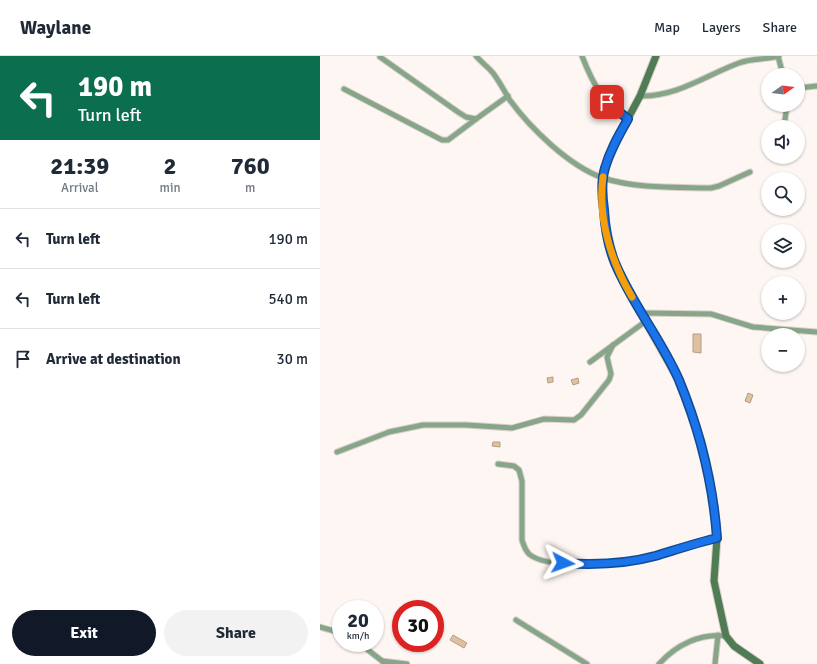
<!DOCTYPE html>
<meta charset="utf-8">
<style>
:root{--surface:#fff;--page:#f2f2f3;--text:#1f2937;--muted:#747a83;--line:#e0e1e3;--accent:#111827}
body{margin:0;font-family:Signika,sans-serif;background:var(--page);color:var(--text);height:100vh;display:flex;flex-direction:column;font-size:15px;white-space:nowrap}
*{box-sizing:border-box;margin:0}
p{font-size:13px;color:var(--muted)}
.icon{flex:none;width:22px;height:22px;fill:none;stroke:currentColor;stroke-width:2;stroke-linecap:round;stroke-linejoin:round}
.map{position:relative;flex:1;overflow:hidden}
.details{display:flex;flex-direction:column;background:var(--surface);width:320px}
.details>*{flex:none}
.banner{background:#0b6e4f;color:#fff;overflow:hidden}
.needle{width:26px;rotate:76deg}
.controls{position:absolute;left:441px;top:12px;display:grid;gap:8px}
.controls a{display:grid;place-items:center;width:44px;height:44px;border-radius:50%;background:var(--surface);box-shadow:0 1px 3px #0004;font-size:20px}
.speed{position:absolute;left:12px;top:544px;display:flex;gap:8px;font-size:20px;font-weight:700;text-align:center}
.speed>*{display:grid;place-content:center;width:52px;height:52px;border-radius:50%;background:var(--surface);box-shadow:0 1px 3px #0004;line-height:1}
.speed small{font-size:10px;font-weight:400}
.speed .limit{border:6px solid #d22;background:#fff;color:#111}
.pin{position:absolute;display:grid;place-items:center;width:34px;height:34px;color:#fff;margin:-17px;border-radius:8px;box-shadow:0 2px 6px #0006}
.me{position:absolute;width:44px;margin:-22px;rotate:94deg;stroke-linejoin:round;filter:drop-shadow(0 0 3px #0008)}
.turn{display:flex;align-items:center;gap:14px;height:84px;padding:0 12px;font-size:18px}
.turn .icon{width:52px;height:52px;stroke-width:2.5}
.turn b{display:block;font-size:28px;line-height:34px}
.eta{display:flex;justify-content:space-evenly;align-items:center;height:68px;text-align:center}
.eta b{font-size:24px;font-weight:800;line-height:28px}
.action{display:flex;gap:8px;margin-top:auto;padding:8px 12px}
.action a{flex:1;height:46px;border-radius:24px;background:var(--accent);color:#fff;font-size:16px;font-weight:800;line-height:46px;text-align:center}
.action a+a{background:var(--page);color:var(--text)}
ul{padding:0;list-style:none}
li{display:flex;align-items:center;gap:12px;height:60px;padding:0 12px;border-top:1px solid var(--line)}
li div{flex:1}
li b{display:block;font-size:15px}
li em{font-style:normal}
header{display:flex;align-items:center;gap:24px;box-sizing:border-box;height:56px;padding:0 20px;background:var(--surface);border-bottom:1px solid var(--line)}
header strong{font-size:19px}
nav{display:flex;gap:22px;margin-inline-start:auto;font-size:14px}
main{display:flex;flex:1;min-height:0}
.map>svg:first-child{display:block}
.building{fill:#ddc1a1;stroke:#b69e80}
.lines{fill:none;stroke-linecap:round;stroke-linejoin:round}
.street-casing{stroke:#d9d0cb;stroke-width:7}
.secondary-casing{stroke:#d9d0cb;stroke-width:9}
.street{stroke:#87a589;stroke-width:5}
.secondary{stroke:#507c55;stroke-width:7}
.route-casing{stroke:#114b97;stroke-width:10}
.route{stroke:#1a73e8;stroke-width:7}
.slow{stroke:#f59e0b;stroke-width:7}
</style>
<header>
<strong>Waylane</strong>
<nav><a>Map</a><a>Layers</a><a>Share</a></nav>
</header>
<main>
<section class="details">
<div class="banner">
<div class="turn"><svg class="icon" aria-label="left" viewBox="0 0 24 24"><path d="M17 20v-9H6M10 6l-5 5 5 5"/></svg><div><b>190 m</b>Turn left</div></div>
</div>
<div class="eta">
<div><b>21:39</b><p>Arrival</p></div>
<div><b>2</b><p>min</p></div>
<div><b>760</b><p>m</p></div>
</div>
<ul>
<li><svg class="icon" aria-label="left" viewBox="0 0 24 24"><path d="M17 20v-9H6M10 6l-5 5 5 5"/></svg><div><b>Turn left</b></div><em>190 m</em></li>
<li><svg class="icon" aria-label="left" viewBox="0 0 24 24"><path d="M17 20v-9H6M10 6l-5 5 5 5"/></svg><div><b>Turn left</b></div><em>540 m</em></li>
<li><svg class="icon" aria-label="arrive" viewBox="0 0 24 24"><path d="M6 21V4h12l-3 4 3 4H6"/></svg><div><b>Arrive at destination</b></div><em>30 m</em></li>
</ul>
<div class="action"><a>Exit</a><a>Share</a></div>
</section>
<div class="map">
<svg width="497" height="608" viewBox="0 0 497 608">
<rect width="100%" height="100%" fill="#fef6f2"/>
<g class="building">
<polygon points="373,278 381,278 381,297 373,296"/>
<polygon points="233,321 233,326 228,327 227,322"/>
<polygon points="258,322 259,327 253,329 251,324"/>
<polygon points="428,337 433,339 430,347 425,345"/>
<polygon points="173,386 180,386 180,391 172,390"/>
<polygon points="133,579 147,587 144,592 130,584"/>
</g>
<g class="lines">
<g class="street-casing">
<g id="street">
<path d="M 156,0 C 161,6 168,11 173,17 C 179,25 184,34 189,43 C 210,72 249,110 283,122 C 317,133 356,131 391,132 L 399,130 L 430,116"/>
<path d="M 262,0 C 275,33 280,40 308,63"/>
<polyline points="458,0 463,19"/>
<polyline points="60,1 138,56 146,61 156,63 188,40"/>
<polyline points="478,32 497,30"/>
<polyline points="24,33 122,84 128,84 156,63"/>
<path d="M 320,40 C 357,41 386,19 419,7 C 432,2 445,4 459,0"/>
<polyline points="464,71 467,49"/>
<polyline points="322,257 391,258 433,271 497,276"/>
<polyline points="270,306 326,265"/>
<polyline points="17,396 69,376 103,369 146,369 192,372 224,363 254,364 261,359 289,324 291,318 287,301 293,289"/>
<path d="M 178,408 L 194,410 L 199,414 L 202,425 L 202,484 C 204,490 205,494 209,498 C 228,515 310,507 335,500 C 356,494 376,487 397,482"/>
<polyline points="196,564 267,608"/>
<polyline points="0,571 21,577"/>
<polyline points="39,587 66,608"/>
<polyline points="62,605 87,608"/>
<path d="M 339,608 C 356,589 380,577 406,580"/>
<polyline points="395,608 398,579"/>
</g>
</g>
<g class="secondary-casing">
<polyline id="secondary" points="336,0 320,40 297,83 285,112 282,127 285,169 295,207 307,232 358,323 381,385 394,449 397,482 394,525 406,580 414,590 440,608"/>
</g>
<use href="#street" class="street"/>
<use href="#secondary" class="secondary"/>
</g>
<g class="lines">
<g class="route-casing">
<path id="route" d="M 243,507 C 273,509 306,508 335,500 C 355,494 376,487 397,482 C 393,427 380,375 359,324 C 341,283 312,248 295,207 C 288,190 285,172 284,154 C 282,140 281,125 285,112 C 290,94 299,79 308,63 L 287,46"/>
</g>
<use href="#route" class="route"/>
<path class="slow" d="M 283,121 C 277,162 292,207 312,241"/>
</g>
</svg>
<div class="controls">
<a><svg class="needle" viewBox="-14 -14 28 28"><path d="M0-13l5 13h-10z" fill="#e53935"/><path d="M0 13l5-13h-10z" fill="#747a83"/></svg></a>
<a><svg class="icon" aria-label="sound" viewBox="0 0 24 24"><path d="M4 9h4l5-4v14l-5-4H4zM17 9q2 3 0 6"/></svg></a>
<a><svg class="icon" aria-label="search" viewBox="0 0 24 24"><circle cx="10" cy="10" r="6"/><path d="M15 15l6 6"/></svg></a>
<a><svg class="icon" aria-label="layers" viewBox="0 0 24 24"><path d="M12 4l9 5-9 5-9-5zM3 14l9 5 9-5"/></svg></a>
<a>+</a>
<a>−</a>
</div>
<div class="speed"><div>20<small>km/h</small></div><div class="limit">30</div></div>
<div class="pin" style="left:287px;top:46px;background:#d93025"><svg class="icon" aria-label="arrive" viewBox="0 0 24 24"><path d="M6 21V4h12l-3 4 3 4H6"/></svg></div>
<svg class="me" style="left:243px;top:507px" viewBox="-20 -20 40 40"><path d="M0-17L14 15 0 8-14 15z" fill="#1a73e8" stroke="#fff" stroke-width="4"/></svg>
</div>
</main>
